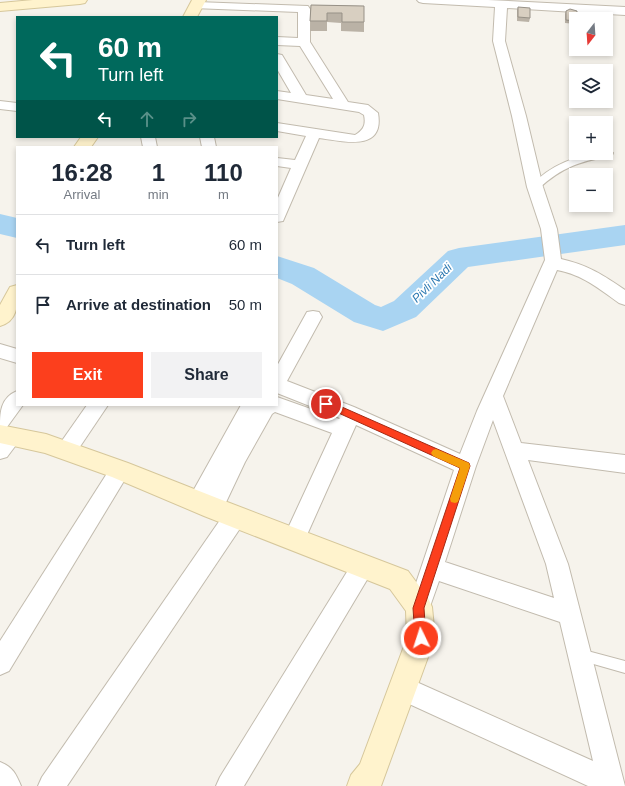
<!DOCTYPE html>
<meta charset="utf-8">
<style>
:root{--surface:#fff;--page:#f2f2f3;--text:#1f2937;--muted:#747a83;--line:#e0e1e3;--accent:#fc3f1d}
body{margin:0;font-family:Helvetica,sans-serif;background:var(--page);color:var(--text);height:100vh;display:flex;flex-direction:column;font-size:15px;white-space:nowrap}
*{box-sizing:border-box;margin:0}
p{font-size:13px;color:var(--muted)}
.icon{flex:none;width:22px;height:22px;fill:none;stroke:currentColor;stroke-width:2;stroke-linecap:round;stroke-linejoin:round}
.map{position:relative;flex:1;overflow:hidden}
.drawer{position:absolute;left:16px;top:146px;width:262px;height:260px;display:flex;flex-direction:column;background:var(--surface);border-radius:0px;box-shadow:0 2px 6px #0003}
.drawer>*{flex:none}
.guide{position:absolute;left:16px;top:16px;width:262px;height:122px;border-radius:0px;box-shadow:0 2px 6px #0003;background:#00695c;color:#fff;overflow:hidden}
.needle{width:26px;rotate:197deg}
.buttons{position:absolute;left:569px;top:12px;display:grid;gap:8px}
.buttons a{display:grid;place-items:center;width:44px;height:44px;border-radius:0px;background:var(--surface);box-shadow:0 2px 6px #0003;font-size:20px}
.pin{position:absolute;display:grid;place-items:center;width:34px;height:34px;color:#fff;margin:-17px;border:2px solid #fff;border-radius:50%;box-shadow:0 1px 4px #0007}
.me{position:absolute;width:44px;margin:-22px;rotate:356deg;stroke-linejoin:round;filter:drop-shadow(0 0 3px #0008)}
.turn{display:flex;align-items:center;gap:14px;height:84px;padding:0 16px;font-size:18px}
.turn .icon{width:52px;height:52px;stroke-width:2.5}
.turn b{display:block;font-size:28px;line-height:34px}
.lanes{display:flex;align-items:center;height:38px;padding:0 16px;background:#0003;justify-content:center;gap:20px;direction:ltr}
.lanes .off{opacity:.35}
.eta{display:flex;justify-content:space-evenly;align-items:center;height:68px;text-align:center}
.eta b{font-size:24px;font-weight:600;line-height:28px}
.button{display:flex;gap:8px;margin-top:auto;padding:8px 16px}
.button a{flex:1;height:46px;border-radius:0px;background:var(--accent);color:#fff;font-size:16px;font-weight:600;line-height:46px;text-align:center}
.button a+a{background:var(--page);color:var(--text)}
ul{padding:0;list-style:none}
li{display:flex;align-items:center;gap:12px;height:60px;padding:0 16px;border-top:1px solid var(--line)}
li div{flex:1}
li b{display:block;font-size:15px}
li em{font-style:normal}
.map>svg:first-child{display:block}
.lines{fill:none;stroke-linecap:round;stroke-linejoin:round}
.river{fill:#a9d4f2;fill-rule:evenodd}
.lane-casing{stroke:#c2bbae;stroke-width:2}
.street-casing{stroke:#c2bbae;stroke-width:2}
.secondary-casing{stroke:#d6c79b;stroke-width:2}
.lane{fill:#fff;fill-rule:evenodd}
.street{fill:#fff;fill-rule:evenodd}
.secondary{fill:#fff3cd;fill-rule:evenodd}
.wall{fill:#bab2a6}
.building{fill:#d8cfc1;stroke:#979187}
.route{fill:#fc3f1d;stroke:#a42913}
.slow{fill:#f59e0b}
.labels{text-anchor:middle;stroke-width:3.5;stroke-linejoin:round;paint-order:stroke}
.water-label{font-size:12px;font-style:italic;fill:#2e7ab2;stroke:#fff}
</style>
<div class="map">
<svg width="625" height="786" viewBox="0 0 625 786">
<rect width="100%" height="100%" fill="#f6f3ec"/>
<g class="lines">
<g class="river">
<polygon points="0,214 17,218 17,238 0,234"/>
<polygon points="625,225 625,245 468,267 416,317 383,331 354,322 292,284 277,278 277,256 314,268 375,305 381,307 394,301 448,251 459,248"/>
</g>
<g class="lane-casing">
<g id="lane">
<path d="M 606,151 L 609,151 L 613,153 L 612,155 C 580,162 563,166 538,189 L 532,189 L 531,187 C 547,166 580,153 606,153 Z"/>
<polygon points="580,649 625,661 625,673 576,659 574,655 576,651"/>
</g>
</g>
<g class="street-casing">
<g id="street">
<path d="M 417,0 L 488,0 L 625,7 L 625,15 L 507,8 L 505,41 L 526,116 L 543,187 L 557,229 L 561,259 C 588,265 603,275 625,290 L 625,305 L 619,303 C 598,288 583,275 557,270 L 503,396 L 521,443 L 625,455 L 625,473 L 528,460 L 568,564 L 625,786 L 588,786 L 394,697 L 391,688 L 394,679 L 403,676 L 593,761 L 560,622 L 439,581 L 427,615 L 419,618 L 411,615 L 408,607 L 454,470 L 356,425 L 302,546 L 294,549 L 286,546 L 283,539 L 332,433 L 275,412 L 272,414 L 245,462 L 220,515 L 213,517 L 206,515 L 203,509 L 198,511 L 191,508 L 187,502 L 241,405 L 277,405 L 277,397 L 339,419 L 340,418 L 277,393 L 277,366 L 307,312 L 313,311 L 319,312 L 322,317 L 287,381 L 354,407 L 460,454 L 477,411 L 545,260 L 541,229 L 527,187 L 512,116 L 493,41 L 495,7 L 423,3 L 419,2 ZM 493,420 L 546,564 L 554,598 L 445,562 L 476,466 Z"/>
<path d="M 197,2 L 308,6 L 310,9 L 310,42 L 348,102 L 368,105 L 378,113 C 385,153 342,141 319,138 L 283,221 L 277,222 L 277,200 L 291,168 L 277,166 L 277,158 L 295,160 L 306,136 L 277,131 L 277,123 L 355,135 C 364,130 366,124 364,115 L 359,112 L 277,99 L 277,91 L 291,93 L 277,69 L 277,54 L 282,55 L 306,95 L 333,99 L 300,46 L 277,45 L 277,37 L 298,38 L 298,12 L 193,8 L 191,6 L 193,4 Z"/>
<polygon points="0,101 17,103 17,111 0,109"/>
<polygon points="141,137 155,137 157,147 143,147"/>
<polygon points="200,137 214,137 216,147 202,147"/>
<polygon points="0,344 17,349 17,363 0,358"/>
<path d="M 17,391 L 17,405 L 23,405 L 7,427 L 0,429 C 0,413 0,398 17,391 Z"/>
<polygon points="87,405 108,405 73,457 66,459 59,457 56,451 59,445"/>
<polygon points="12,429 19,431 22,437 7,457 0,459 0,437 5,431"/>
<polygon points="120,461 127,464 130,470 127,476 9,671 0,675 0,641 113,464"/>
<polygon points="235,508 243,510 246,517 243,524 67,786 38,786 42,777 227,510"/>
<polygon points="363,556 371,559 374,566 371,573 244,786 216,786 220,777 355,559"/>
<path d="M 0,762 C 13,767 16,774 21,786 L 0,786 Z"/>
</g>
</g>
<g class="secondary-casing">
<g id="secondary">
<polygon points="33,0 87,0 85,3 80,4 0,11 0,3"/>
<polygon points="192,0 206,0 197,17 183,17"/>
<polygon points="81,137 98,137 91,147 74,147"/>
<path d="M 17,285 C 17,302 20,320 0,326 L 0,305 L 10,287 Z"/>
<polygon points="0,425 46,434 128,463 222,500 408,571 428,598 432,607 435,638 381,786 347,786 351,775 360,764 407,638 406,611 390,589 204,516 112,477 45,453 0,443"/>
</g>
</g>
<use href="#lane" class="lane"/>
<use href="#street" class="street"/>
<use href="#secondary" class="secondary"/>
</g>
<g class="wall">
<polygon points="311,5 364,6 364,32 341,31 341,23 327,22 327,31 310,31"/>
<polygon points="518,7 530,18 529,22 517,21 517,10"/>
<polygon points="566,11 576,19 576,24 565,23 565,14"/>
</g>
<g class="building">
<polygon points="311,5 364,6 364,22 342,22 342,13 327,13 327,21 310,21"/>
<polygon points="518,7 530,8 530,18 518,17"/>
<polygon points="570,9 577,11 577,19 576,19 576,21 566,20 566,11"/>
</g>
<polygon class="route" points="326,400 469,463 470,466 424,608 426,638 425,642 421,644 417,642 415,638 413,608 460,468 323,406 321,404 323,401"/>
<polygon class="slow" points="436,449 469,463 470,466 458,502 455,503 451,502 450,499 460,468 433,456 431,453 433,450"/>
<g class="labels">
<g class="water-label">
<text transform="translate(432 283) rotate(-44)" y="4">Pivli Nadi</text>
</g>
</g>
</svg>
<div class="buttons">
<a><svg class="needle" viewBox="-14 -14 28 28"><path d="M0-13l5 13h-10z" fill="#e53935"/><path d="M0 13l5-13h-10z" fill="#747a83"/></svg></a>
<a><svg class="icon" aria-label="layers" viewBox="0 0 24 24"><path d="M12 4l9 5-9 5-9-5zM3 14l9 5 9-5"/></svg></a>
<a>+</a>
<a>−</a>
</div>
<div class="pin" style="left:326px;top:404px;background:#d93025"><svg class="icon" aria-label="arrive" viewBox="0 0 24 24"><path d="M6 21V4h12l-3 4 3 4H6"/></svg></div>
<svg class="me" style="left:421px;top:638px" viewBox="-20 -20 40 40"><circle r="17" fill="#fc3f1d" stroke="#fff" stroke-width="3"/><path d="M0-11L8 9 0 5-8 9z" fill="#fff"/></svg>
<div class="guide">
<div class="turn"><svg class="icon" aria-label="left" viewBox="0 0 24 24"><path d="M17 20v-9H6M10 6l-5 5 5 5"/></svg><div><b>60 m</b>Turn left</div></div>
<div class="lanes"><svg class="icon" aria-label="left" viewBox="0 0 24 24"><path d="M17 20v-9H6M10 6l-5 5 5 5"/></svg><svg class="icon off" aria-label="ahead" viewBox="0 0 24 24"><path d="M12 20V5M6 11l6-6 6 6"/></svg><svg class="icon off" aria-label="right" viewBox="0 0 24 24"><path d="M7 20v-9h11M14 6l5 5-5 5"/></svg></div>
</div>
<section class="drawer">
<div class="eta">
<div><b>16:28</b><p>Arrival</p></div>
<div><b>1</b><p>min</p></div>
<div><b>110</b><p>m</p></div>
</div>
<ul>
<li><svg class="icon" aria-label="left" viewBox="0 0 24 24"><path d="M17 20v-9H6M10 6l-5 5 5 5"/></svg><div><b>Turn left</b></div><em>60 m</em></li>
<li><svg class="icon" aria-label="arrive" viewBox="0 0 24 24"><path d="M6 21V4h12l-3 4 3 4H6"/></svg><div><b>Arrive at destination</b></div><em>50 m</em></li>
</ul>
<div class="button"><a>Exit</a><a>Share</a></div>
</section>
</div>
